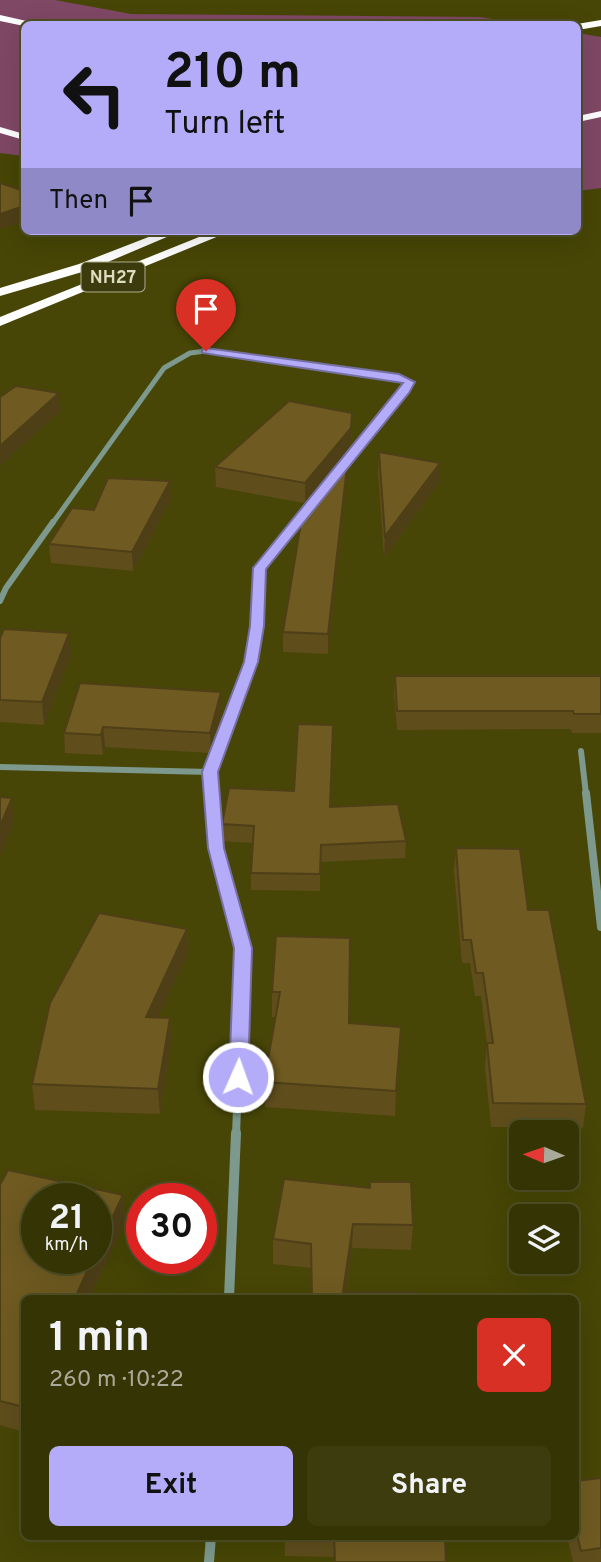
<!DOCTYPE html>
<meta charset="utf-8">
<style>
:root{--surface:#353404;--page:#3d3c0e;--text:#f1f3f6;--muted:#aaaa9a;--line:#4f4f26;--accent:#b4acf9}
body{margin:0;font-family:Overpass,sans-serif;background:var(--page);color:var(--text);height:100vh;display:flex;flex-direction:column;font-size:26px;white-space:nowrap}
*{box-sizing:border-box;margin:0}
p{font-size:23px;color:var(--muted)}
.icon{flex:none;width:38px;height:38px;fill:none;stroke:currentColor;stroke-width:2;stroke-linecap:round;stroke-linejoin:round}
.map{position:relative;flex:1;overflow:hidden}
.sheet{position:absolute;left:21px;top:1295px;width:558px;height:245px;display:flex;flex-direction:column;background:var(--surface);border-radius:10px;box-shadow:0 7px 28px #0002,0 0 0 2px var(--line)}
.sheet>*{flex:none}
.hud{position:absolute;left:21px;top:21px;width:560px;height:214px;border-radius:10px;box-shadow:0 7px 28px #0002,0 0 0 2px var(--line);background:#b4acf9;color:#111;overflow:hidden}
.needle{width:46px;rotate:272deg}
.fabs{position:absolute;left:509px;top:1120px;display:grid;gap:14px}
.fabs a{display:grid;place-items:center;width:70px;height:70px;border-radius:10px;background:var(--surface);box-shadow:0 7px 28px #0002,0 0 0 2px var(--line);font-size:35px}
.speed{position:absolute;left:21px;top:1183px;display:flex;gap:14px;font-size:35px;font-weight:700;text-align:center}
.speed>*{display:grid;place-content:center;width:91px;height:91px;border-radius:50%;background:var(--surface);box-shadow:0 7px 28px #0002,0 0 0 2px var(--line);line-height:1}
.speed small{font-size:18px;font-weight:400}
.speed .limit{border:10px solid #d22;background:#fff;color:#111}
.pin{position:absolute;display:grid;place-items:center;width:60px;height:60px;color:#fff;margin:-72px -30px;border-radius:50% 50% 50% 0;rotate:-45deg;box-shadow:0 0 7px #0007}
.pin .icon{rotate:45deg}
.me{position:absolute;width:77px;margin:-38px;rotate:2deg;stroke-linejoin:round;filter:drop-shadow(0 0 5px #0008)}
.turn{display:flex;align-items:center;gap:24px;height:147px;padding:0 28px;font-size:32px}
.turn .icon{width:91px;height:91px;stroke-width:2.5}
.turn b{display:block;font-size:49px;line-height:60px}
.then{display:flex;align-items:center;height:66px;padding:0 28px;background:#0003;gap:14px;font-size:26px}
.round{display:grid;place-items:center;flex:none;width:74px;height:74px;border-radius:10px;background:var(--page)}
.overview{display:flex;align-items:center;justify-content:space-between;height:119px;padding:0 28px}
h1{font-size:42px;font-weight:700;line-height:52px}
.button{display:flex;gap:14px;margin-top:auto;padding:14px 28px}
.button a{flex:1;height:80px;border-radius:10px;background:var(--accent);color:#111;font-size:28px;font-weight:700;line-height:80px;text-align:center}
.button a+a{background:var(--page);color:var(--text)}
.map>svg:first-child{display:block}
.green{fill:#7f4865}
.lines{fill:none;stroke-linecap:round;stroke-linejoin:round}
.street-far3{stroke:#7d998e;stroke-width:5}
.street-far2{stroke:#7d998e;stroke-width:6}
.street-far1{stroke:#7d998e;stroke-width:8}
.street{stroke:#7d998e;stroke-width:10}
.highway{fill:#fefefe;fill-rule:evenodd}
.wall{fill:#5f4d1c}
.shaded-wall{fill:#4e3f17}
.building{fill:#6f5a21;stroke:#4e3f17;stroke-width:2}
.route{fill:#b4acf9;stroke:#7570a2;stroke-width:2}
.labels{text-anchor:middle;stroke-width:7;stroke-linejoin:round;paint-order:stroke}
.shield{fill:#3c3b0e;stroke:#acac8a;stroke-width:2}
.shield-label{font-size:18px;font-weight:bold;fill:#dcdcbf}
</style>
<div class="map">
<svg width="601" height="1562" viewBox="0 0 601 1562">
<rect width="100%" height="100%" fill="#474606"/>
<g class="green">
<polygon points="0,0 55,0 131,14 480,17 524,24 24,24 24,156 0,153"/>
<polygon points="578,33 601,37 601,188 578,191"/>
</g>
<g class="lines">
<g class="street-far3">
<polyline points="52,524 164,368 190,353 206,351 399,377 409,382 344,465"/>
<polyline points="296,524 308,509"/>
</g>
<g class="street-far2">
<polyline points="0,601 6,588 53,522"/>
<polyline points="581,751 586,794"/>
<polyline points="0,767 210,772 212,794"/>
<polyline points="210,772 251,662 257,627 260,568 297,522"/>
</g>
<g class="street-far1">
<polyline points="212,793 216,848 243,948 236,1135"/>
<polyline points="586,793 601,927"/>
</g>
<g class="street">
<polyline points="229,1298 236,1133"/>
<polyline points="209,1562 211,1536"/>
</g>
<g class="highway">
<polygon points="0,15 31,22 32,24 24,26 0,21"/>
<polygon points="601,20 601,26 578,30 577,24"/>
<polygon points="601,111 601,117 578,122 578,116"/>
<polygon points="0,127 24,134 24,140 0,133"/>
<polygon points="164,231 181,231 89,270 0,296 0,288 79,264"/>
<polygon points="214,231 231,231 0,326 0,317"/>
</g>
</g>
<g class="wall">
<polygon points="352,432 350,447 348,450 348,467 328,654 283,652 283,632 304,503 216,487 215,467"/>
<polygon points="379,452 439,483 384,557 378,472"/>
<polygon points="171,499 133,571 51,563 49,544 94,510"/>
<polygon points="0,638 71,655 44,725 0,722"/>
<polygon points="395,676 601,676 601,733 572,733 571,729 397,730 394,694"/>
<polygon points="222,712 211,753 105,747 103,755 65,753 64,733"/>
<polygon points="331,807 406,841 405,858 320,862 320,891 251,890 251,873 253,843 222,841 222,824"/>
<polygon points="456,848 528,910 586,1104 583,1128 491,1127 485,1067 487,1044 481,996 475,996 470,963 462,963 454,871"/>
<polygon points="187,929 188,953 158,1017 170,1018 171,1043 160,1114 35,1110 32,1084"/>
<polygon points="276,936 349,1023 401,1027 395,1116 265,1107 264,1082 275,1017 272,1017 272,992"/>
<polygon points="284,1179 413,1225 411,1250 352,1248 346,1292 312,1298 311,1268 273,1264 273,1239"/>
<polygon points="0,1185 123,1195 125,1221 90,1298 24,1298 24,1432 0,1425"/>
<polygon points="601,1478 601,1562 573,1562 567,1536 576,1536 576,1481"/>
<polygon points="285,1536 445,1536 446,1562 334,1562 334,1557 285,1556"/>
</g>
<g class="shaded-wall">
<polygon points="24,206 24,222 0,229 0,214"/>
<polygon points="59,393 61,410 0,466 0,446"/>
<polygon points="352,413 352,432 350,447 348,450 348,467 328,654 328,634 305,504 305,483"/>
<polygon points="440,463 439,483 384,557 385,536"/>
<polygon points="170,481 171,499 133,571 132,552"/>
<polygon points="69,633 71,655 44,725 42,702"/>
<polygon points="221,692 222,712 211,753 210,733"/>
<polygon points="103,727 105,747 103,755 101,735"/>
<polygon points="12,798 14,821 0,857 0,826"/>
<polygon points="187,929 188,953 147,1042 146,1017"/>
<polygon points="170,1018 171,1043 160,1114 158,1089"/>
<polygon points="401,1027 400,1052 395,1116 396,1091"/>
<polygon points="123,1195 125,1221 90,1298 75,1298 93,1258 96,1258 96,1252"/>
<polygon points="353,1224 352,1248 345,1298 343,1292"/>
</g>
<g class="building">
<polygon points="0,183 24,191 24,206 0,214"/>
<polygon points="16,386 59,393 0,446 0,397"/>
<polygon points="289,401 352,413 351,428 305,483 215,467"/>
<polygon points="349,449 328,634 283,632 304,504"/>
<polygon points="379,452 440,463 385,536"/>
<polygon points="108,478 170,481 132,552 49,544 72,508 94,510"/>
<polygon points="4,629 69,633 42,702 0,700 0,638"/>
<polygon points="395,676 601,676 601,714 574,714 573,711 397,711"/>
<polygon points="80,683 221,692 210,733 103,727 101,735 64,733"/>
<polygon points="298,724 333,725 330,807 398,804 406,841 321,845 320,874 251,873 254,826 222,824 229,788 294,791"/>
<polygon points="0,797 12,798 0,826"/>
<polygon points="456,848 520,849 528,910 549,910 586,1104 493,1103 487,1043 493,1043 483,973 476,973 471,940 463,940"/>
<polygon points="99,913 187,929 146,1017 170,1018 158,1089 32,1084 50,1003"/>
<polygon points="276,936 350,938 349,1023 401,1027 396,1091 264,1082 280,992 272,992"/>
<polygon points="8,1170 123,1195 96,1252 96,1199 37,1199 37,1258 93,1258 75,1298 24,1298 24,1407 0,1401 0,1185"/>
<polygon points="284,1179 370,1188 370,1182 411,1182 413,1225 353,1224 343,1292 417,1292 418,1298 312,1298 311,1244 273,1239"/>
<polygon points="601,1478 601,1548 581,1551 576,1531 576,1481"/>
<polygon points="334,1536 445,1536 446,1562 335,1562"/>
</g>
<polygon class="route" points="206,348 399,374 415,382 409,393 266,569 264,626 258,662 218,772 224,848 252,948 248,1077 245,1082 231,1082 229,1077 234,948 208,848 202,772 244,662 250,626 253,568 403,383 202,353 202,349"/>
<g class="labels">
<rect class="shield" x="81.5" y="262.5" width="63" height="29" rx="5"/>
<g class="shield-label">
<text x="113" y="283">NH27</text>
</g>
</g>
</svg>
<div class="fabs">
<a><svg class="needle" viewBox="-14 -14 28 28"><path d="M0-13l5 13h-10z" fill="#e53935"/><path d="M0 13l5-13h-10z" fill="#aaaa9a"/></svg></a>
<a><svg class="icon" aria-label="layers" viewBox="0 0 24 24"><path d="M12 4l9 5-9 5-9-5zM3 14l9 5 9-5"/></svg></a>
</div>
<div class="speed"><div>21<small>km/h</small></div><div class="limit">30</div></div>
<div class="pin" style="left:206px;top:351px;background:#d93025"><svg class="icon" aria-label="arrive" viewBox="0 0 24 24"><path d="M6 21V4h12l-3 4 3 4H6"/></svg></div>
<svg class="me" style="left:238px;top:1077px" viewBox="-20 -20 40 40"><circle r="17" fill="#b4acf9" stroke="#fff" stroke-width="3"/><path d="M0-11L8 9 0 5-8 9z" fill="#fff"/></svg>
<div class="hud">
<div class="turn"><svg class="icon" aria-label="left" viewBox="0 0 24 24"><path d="M17 20v-9H6M10 6l-5 5 5 5"/></svg><div><b>210 m</b>Turn left</div></div>
<div class="then">Then<svg class="icon" aria-label="arrive" viewBox="0 0 24 24"><path d="M6 21V4h12l-3 4 3 4H6"/></svg></div>
</div>
<section class="sheet">
<div class="overview"><div><h1>1 min</h1><p>260 m · 10:22</p></div><a class="round" style="background:#d93025;color:#fff"><svg class="icon" aria-label="close" viewBox="0 0 24 24"><path d="M6 6l12 12M18 6L6 18"/></svg></a></div>
<div class="button"><a>Exit</a><a>Share</a></div>
</section>
</div>
